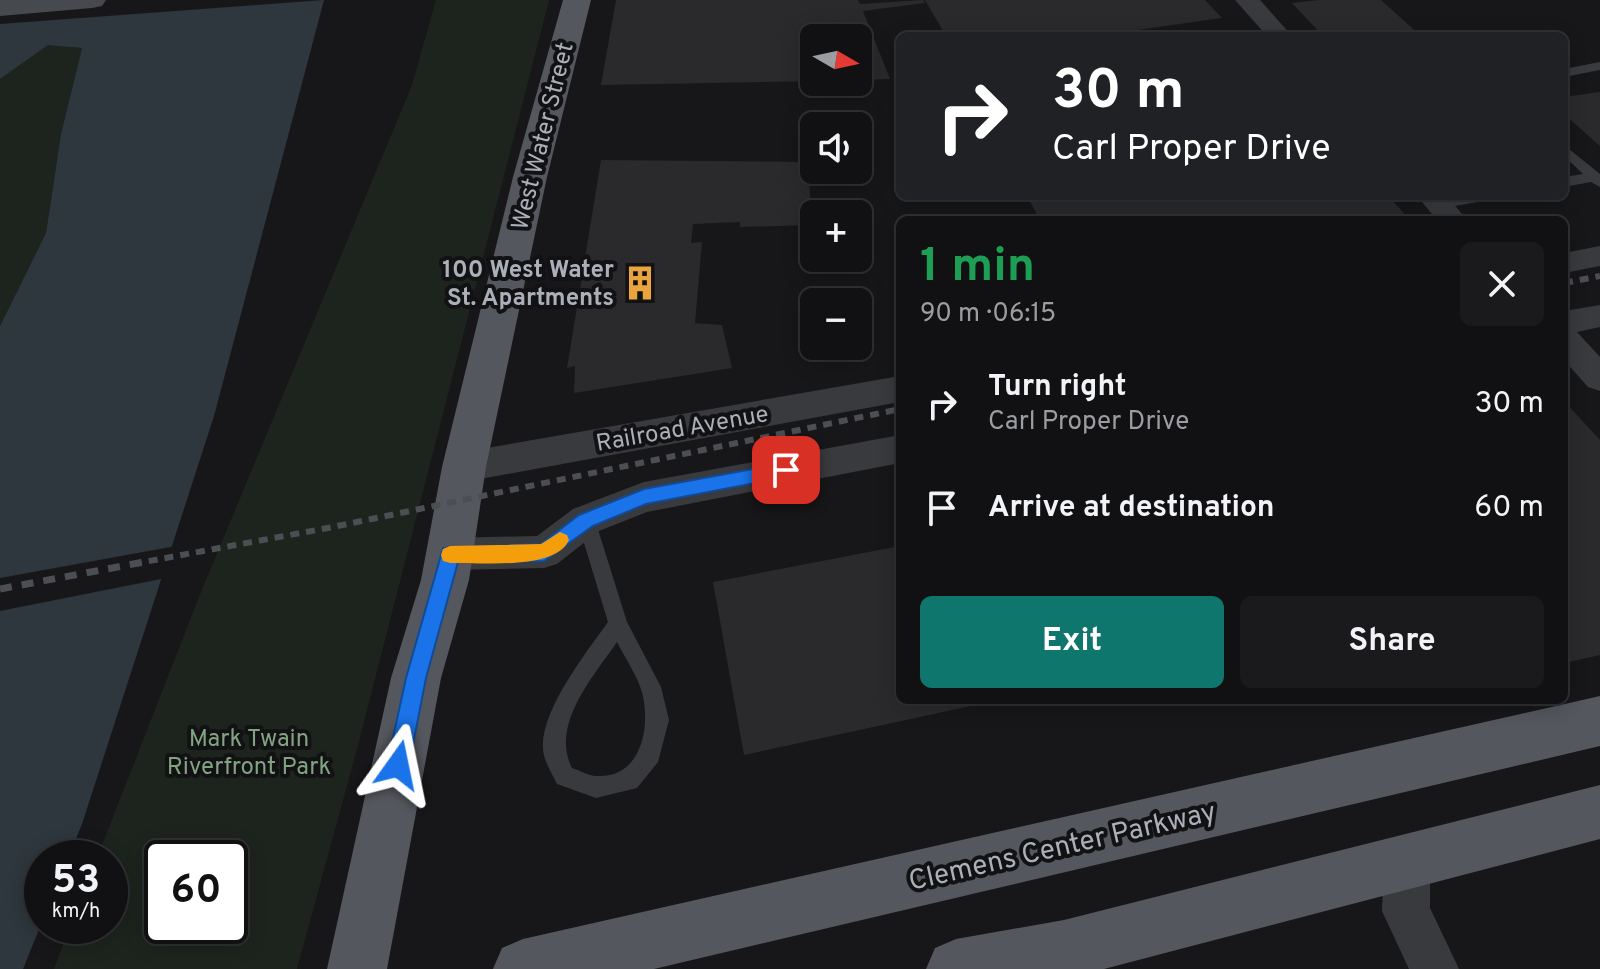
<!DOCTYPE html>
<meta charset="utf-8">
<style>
:root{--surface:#111113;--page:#1a1a1c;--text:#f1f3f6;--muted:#9c9da0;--line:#303133;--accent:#0f766e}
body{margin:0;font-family:Overpass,sans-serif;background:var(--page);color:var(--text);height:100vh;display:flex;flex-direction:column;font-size:30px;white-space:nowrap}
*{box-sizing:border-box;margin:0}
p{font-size:26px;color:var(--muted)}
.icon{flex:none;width:44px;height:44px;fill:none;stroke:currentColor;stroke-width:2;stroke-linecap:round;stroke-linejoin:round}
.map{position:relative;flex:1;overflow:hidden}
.side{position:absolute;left:896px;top:216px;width:672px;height:488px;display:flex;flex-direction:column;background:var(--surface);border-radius:12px;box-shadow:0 4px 20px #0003,0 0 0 2px var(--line)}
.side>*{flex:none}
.hud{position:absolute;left:896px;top:32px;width:672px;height:168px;border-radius:12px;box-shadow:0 4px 20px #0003,0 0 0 2px var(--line);background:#202124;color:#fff;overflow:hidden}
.needle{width:52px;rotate:99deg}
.buttons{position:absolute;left:800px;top:24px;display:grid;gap:16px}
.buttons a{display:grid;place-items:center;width:72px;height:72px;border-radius:12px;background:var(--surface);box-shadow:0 4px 20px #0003,0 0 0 2px var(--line);font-size:40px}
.speed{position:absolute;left:24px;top:840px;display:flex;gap:16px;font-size:40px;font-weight:700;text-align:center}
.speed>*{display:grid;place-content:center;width:104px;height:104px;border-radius:50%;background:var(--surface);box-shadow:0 4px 20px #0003,0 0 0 2px var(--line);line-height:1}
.speed small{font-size:20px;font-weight:400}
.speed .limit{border:4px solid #111;border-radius:12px;background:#fff;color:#111}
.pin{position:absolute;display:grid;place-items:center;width:68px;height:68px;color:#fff;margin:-34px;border-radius:16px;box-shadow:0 4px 12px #0006}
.me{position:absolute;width:88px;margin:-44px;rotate:12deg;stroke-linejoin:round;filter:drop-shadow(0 0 6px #0008)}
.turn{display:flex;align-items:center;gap:28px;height:168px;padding:0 24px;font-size:36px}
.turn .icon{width:104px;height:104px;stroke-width:2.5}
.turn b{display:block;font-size:56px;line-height:68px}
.round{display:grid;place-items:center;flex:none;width:84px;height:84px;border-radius:12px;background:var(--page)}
.overview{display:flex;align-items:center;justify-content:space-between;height:136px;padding:0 24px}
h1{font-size:48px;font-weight:700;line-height:60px;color:#1e9e55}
.button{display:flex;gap:16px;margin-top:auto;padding:16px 24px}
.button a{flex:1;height:92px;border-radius:12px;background:var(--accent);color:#fff;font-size:32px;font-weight:700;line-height:92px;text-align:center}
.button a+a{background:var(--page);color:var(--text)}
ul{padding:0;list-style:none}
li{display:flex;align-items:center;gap:24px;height:104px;padding:0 24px}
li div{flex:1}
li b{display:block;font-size:30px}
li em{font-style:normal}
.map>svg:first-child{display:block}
.green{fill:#1d241e;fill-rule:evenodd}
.water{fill:#2e373d}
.pier{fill:#171719}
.building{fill:#2a2a2d}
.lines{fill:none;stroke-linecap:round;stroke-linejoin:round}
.service{fill:#383a3e;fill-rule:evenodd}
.minor{fill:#383a3e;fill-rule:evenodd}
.secondary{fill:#46494e;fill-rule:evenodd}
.primary{fill:#54575d;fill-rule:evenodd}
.rail-far1{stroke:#4b4e53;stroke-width:6;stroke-dasharray:9 7;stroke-linecap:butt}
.rail{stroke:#4b4e53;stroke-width:7;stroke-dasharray:12 10;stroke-linecap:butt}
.route{fill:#1a73e8;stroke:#114b97;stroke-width:2}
.slow{fill:#f59e0b}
.labels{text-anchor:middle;stroke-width:8;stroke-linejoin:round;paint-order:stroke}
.street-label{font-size:24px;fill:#aaafb8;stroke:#121214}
.poi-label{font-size:24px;font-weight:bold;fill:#aaafb8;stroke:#121214;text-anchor:end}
.park-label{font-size:24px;fill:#82a382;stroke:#121214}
.near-street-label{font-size:28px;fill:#aaafb8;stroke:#121214}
</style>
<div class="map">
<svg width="1600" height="969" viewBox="0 0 1600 969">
<rect width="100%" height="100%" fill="#171719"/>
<g class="green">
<path d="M 436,0 L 549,0 L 357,749 L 297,969 L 54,969 L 70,926 L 110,926 L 110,858 L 97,858 L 201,592 L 412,85 ZM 162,858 L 230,858 L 230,926 L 162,926 Z"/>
<polygon points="49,44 82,48 61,134 46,233 0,326 0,79"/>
</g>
<polygon class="water" points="0,0 324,0 214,416 82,824 68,858 42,858 42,922 23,969 0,969 0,326 46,233 61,134 82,48 48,45 0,79"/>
<g class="pier">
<polygon points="0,0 323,0 0,24"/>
<polygon points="176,546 166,578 0,611 0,578"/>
</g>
<g class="building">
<polygon points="616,0 858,0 860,4 923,0 925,3 863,11 890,79 858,80 858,38 814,38 814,81 601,85"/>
<polygon points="925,0 1205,0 1222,18 1095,36 946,36"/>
<polygon points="1319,0 1381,0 1421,36 1323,36 1292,3"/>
<polygon points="1600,92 1600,146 1564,114 1564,97"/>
<polygon points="601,160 808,162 812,225 740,227 740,222 693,224 691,243 702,242 695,323 722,325 732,368 574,393 575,366 567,368"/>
<polygon points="1027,196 1388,196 1410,220 1040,220"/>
<polygon points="1564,401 1600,440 1600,655 1564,663"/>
<polygon points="900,546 900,700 968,700 971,706 744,755 713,582"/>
</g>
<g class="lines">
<g class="service">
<polygon points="1600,62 1600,70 1564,77 1564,69"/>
<polygon points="1564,145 1600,174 1600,187 1591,182 1564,187 1564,177 1583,174 1564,156"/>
<polygon points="1457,196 1490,196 1483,201 1438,209 1431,204 1433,201"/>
<path d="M 586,512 L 593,514 L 595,520 L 627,622 L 661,687 L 669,720 L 658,762 L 637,788 L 596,798 L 557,784 C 552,773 544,762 543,749 C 540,711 586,653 608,622 L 577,520 L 579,514 ZM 617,642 C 625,658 637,675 642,692 C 651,726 642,779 596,776 C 589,776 579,770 572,768 C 550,725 593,677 617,642 Z"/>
</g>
<g class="minor">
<polygon points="1235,0 1260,0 1292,36 1267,36"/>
<polygon points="1417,196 1447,196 1467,220 1437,220"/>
<polygon points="1600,246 1600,266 1564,273 1564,253"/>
<polygon points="1600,305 1600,327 1577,332 1600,357 1600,391 1588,387 1564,360 1564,311"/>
<polygon points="900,376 900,402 464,482 451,477 446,467 451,457 464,452"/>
<polygon points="900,435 900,463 647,512 599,531 557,564 544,568 450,570 437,566 431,554 437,542 450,538 537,536 573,509 644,482"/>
<polygon points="1407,836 1423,843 1430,859 1430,908 1459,969 1409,969 1382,911 1384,859 1391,843"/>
</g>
<polygon class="secondary" points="0,0 106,0 102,6 92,8 0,16"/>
<g class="primary">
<polygon points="563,0 591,0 547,177 486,467 469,580 441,678 387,969 327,969 391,678 421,580 442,467 513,177"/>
<polygon points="1600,696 1600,746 654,969 493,969 502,948 523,939"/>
<polygon points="1600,785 1600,839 1104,969 926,969 935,948 956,939 1064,920"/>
</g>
<g class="rail-far1">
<polyline points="1564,283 1600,276"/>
<polyline points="133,564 333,527 900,409"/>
</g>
<polyline class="rail" points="0,589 144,562"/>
</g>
<polygon class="route" points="786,463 795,470 786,477 646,504 593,526 544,561 458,562 426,678 409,765 406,773 398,776 390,773 387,765 406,678 443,548 541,544 579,515 644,489"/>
<path class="slow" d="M 560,532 L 567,535 L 569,540 C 555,571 481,562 450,563 L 443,561 L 441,555 L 443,549 L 450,546 L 541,544 Z"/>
<defs>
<g id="building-bare" transform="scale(2.76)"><path d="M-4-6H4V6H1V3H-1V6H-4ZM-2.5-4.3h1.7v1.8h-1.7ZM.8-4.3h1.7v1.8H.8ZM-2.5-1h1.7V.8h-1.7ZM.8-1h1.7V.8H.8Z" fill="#eba43d" stroke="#121214" stroke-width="2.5" paint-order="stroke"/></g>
</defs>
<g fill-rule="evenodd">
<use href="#building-bare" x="640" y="283"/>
</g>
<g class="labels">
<g class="street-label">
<text transform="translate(542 136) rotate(-76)" y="8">West Water Street</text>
<text transform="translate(682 428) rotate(-10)" y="8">Railroad Avenue</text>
</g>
<g class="poi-label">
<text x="614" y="277">100 West Water<tspan x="614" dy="28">St. Apartments</tspan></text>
</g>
<g class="park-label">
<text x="249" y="746">Mark Twain<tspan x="249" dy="28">Riverfront Park</tspan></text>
</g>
<g class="near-street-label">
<text transform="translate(1062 845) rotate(-13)" y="10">Clemens Center Parkway</text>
</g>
</g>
</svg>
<div class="buttons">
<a><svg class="needle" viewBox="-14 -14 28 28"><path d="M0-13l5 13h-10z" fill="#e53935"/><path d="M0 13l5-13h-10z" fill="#9c9da0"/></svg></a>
<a><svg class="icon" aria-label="sound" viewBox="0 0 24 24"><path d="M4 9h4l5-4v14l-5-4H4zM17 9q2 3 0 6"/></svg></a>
<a>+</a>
<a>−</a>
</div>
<div class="speed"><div>53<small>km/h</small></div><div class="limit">60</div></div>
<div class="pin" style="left:786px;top:470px;background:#d93025"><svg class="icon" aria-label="arrive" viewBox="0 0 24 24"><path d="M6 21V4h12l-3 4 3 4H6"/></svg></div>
<svg class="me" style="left:398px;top:765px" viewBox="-20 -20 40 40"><path d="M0-17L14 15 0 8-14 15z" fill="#1a73e8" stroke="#fff" stroke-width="4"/></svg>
<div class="hud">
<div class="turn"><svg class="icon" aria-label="right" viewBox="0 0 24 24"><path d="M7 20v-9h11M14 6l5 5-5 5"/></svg><div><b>30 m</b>Carl Proper Drive</div></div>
</div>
<section class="side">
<div class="overview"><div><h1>1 min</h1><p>90 m · 06:15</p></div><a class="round"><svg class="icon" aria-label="close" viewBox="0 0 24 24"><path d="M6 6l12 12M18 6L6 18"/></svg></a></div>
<ul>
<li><svg class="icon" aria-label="right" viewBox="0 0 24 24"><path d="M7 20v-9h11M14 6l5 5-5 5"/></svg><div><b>Turn right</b><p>Carl Proper Drive</p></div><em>30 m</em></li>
<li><svg class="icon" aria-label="arrive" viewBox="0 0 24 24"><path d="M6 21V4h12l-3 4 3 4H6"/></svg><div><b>Arrive at destination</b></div><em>60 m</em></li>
</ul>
<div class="button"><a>Exit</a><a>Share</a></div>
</section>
</div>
